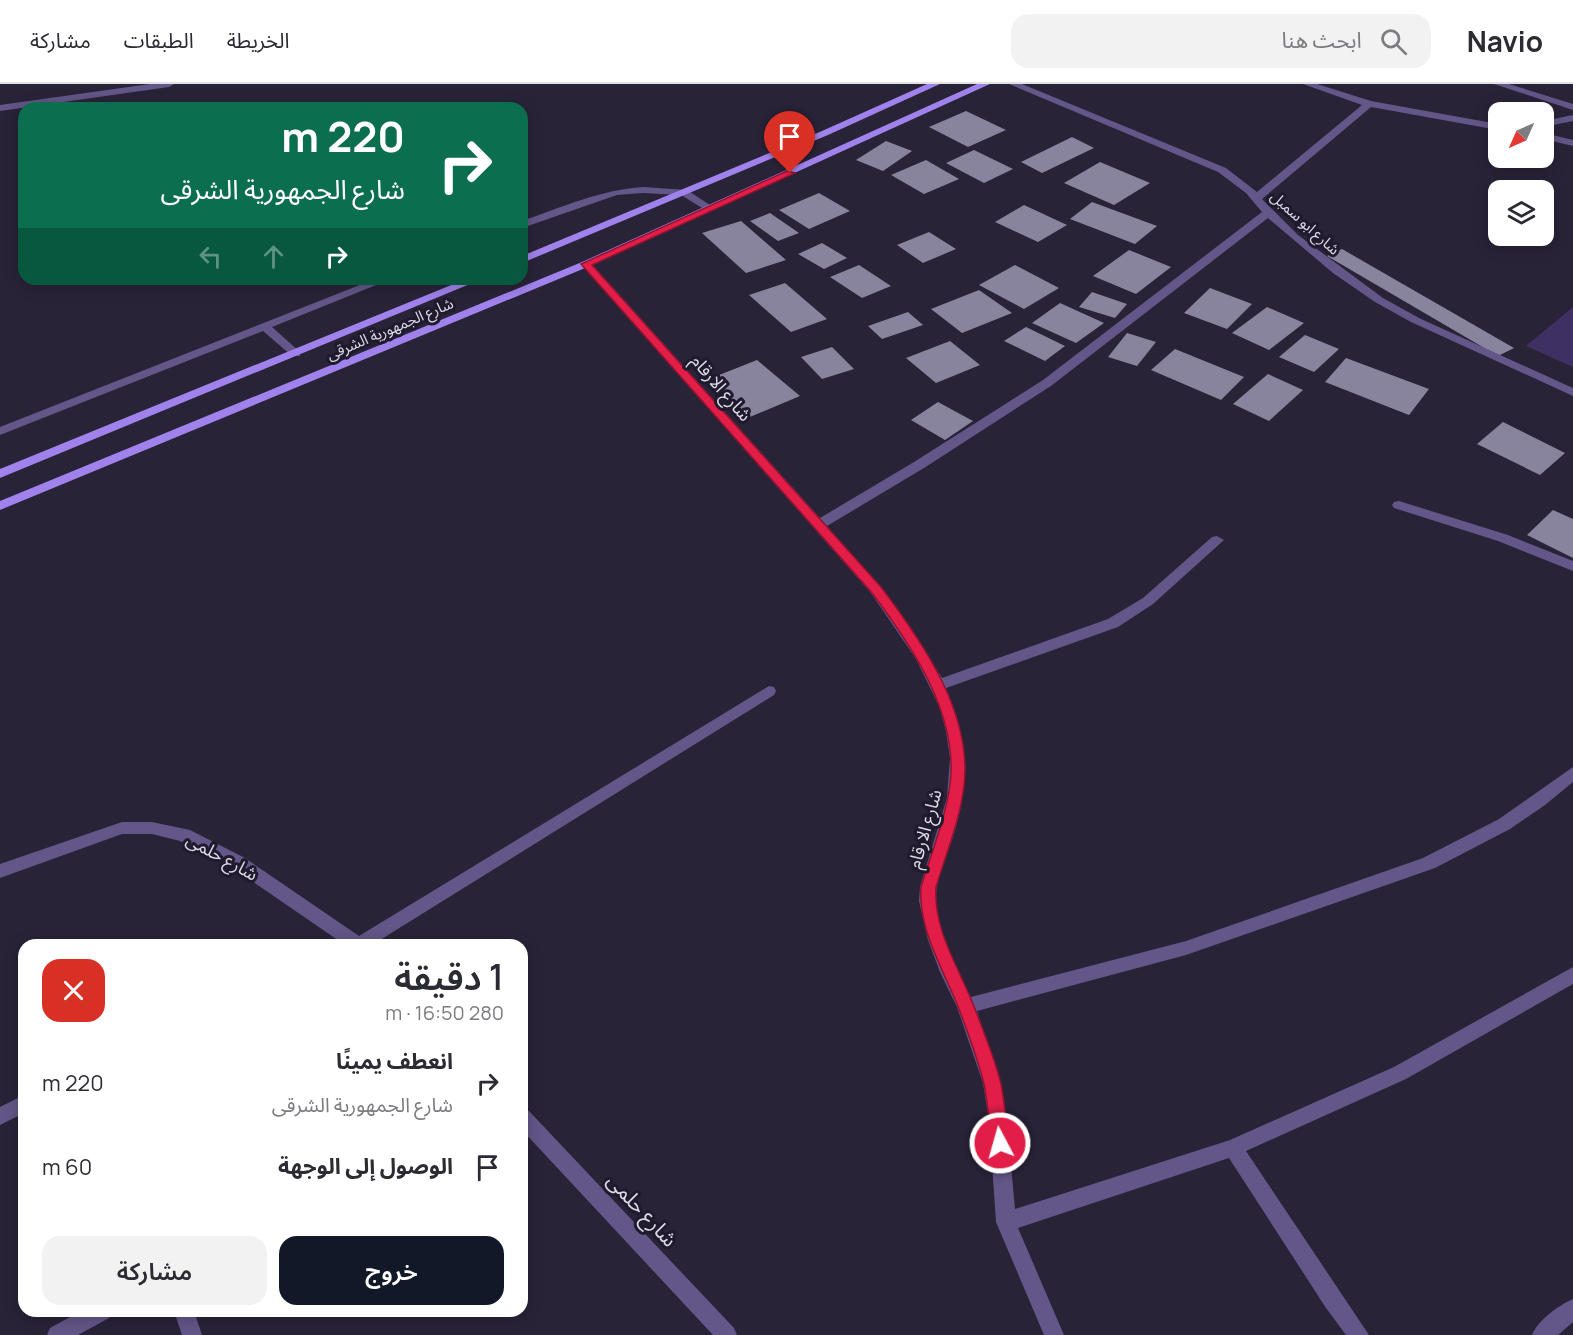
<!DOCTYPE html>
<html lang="ar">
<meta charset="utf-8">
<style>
:root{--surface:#fff;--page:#f2f2f3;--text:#2b2b33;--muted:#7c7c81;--line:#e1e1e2;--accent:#111827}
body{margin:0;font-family:Manrope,"Noto Sans Arabic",sans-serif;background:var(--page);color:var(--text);direction:rtl;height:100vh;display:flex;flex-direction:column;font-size:22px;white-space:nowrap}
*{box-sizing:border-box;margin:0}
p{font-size:20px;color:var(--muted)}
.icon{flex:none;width:33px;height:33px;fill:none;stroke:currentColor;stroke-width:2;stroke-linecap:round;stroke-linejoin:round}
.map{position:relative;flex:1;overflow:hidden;direction:ltr}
.side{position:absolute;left:18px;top:855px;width:510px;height:378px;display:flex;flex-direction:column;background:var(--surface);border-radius:18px;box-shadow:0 3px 15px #0003;direction:rtl}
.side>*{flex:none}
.guide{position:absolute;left:18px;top:18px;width:510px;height:183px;border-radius:18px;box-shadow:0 3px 15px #0003;direction:rtl;background:#0b6e4f;color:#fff;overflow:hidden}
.needle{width:39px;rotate:225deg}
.tools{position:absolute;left:1488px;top:18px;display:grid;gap:12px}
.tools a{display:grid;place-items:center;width:66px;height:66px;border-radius:12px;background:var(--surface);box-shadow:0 3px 15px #0003;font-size:30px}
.pin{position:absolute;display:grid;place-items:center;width:51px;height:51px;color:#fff;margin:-62px -26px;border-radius:50% 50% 50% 0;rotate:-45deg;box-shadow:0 0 6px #0007}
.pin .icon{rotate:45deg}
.me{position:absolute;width:66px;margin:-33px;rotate:354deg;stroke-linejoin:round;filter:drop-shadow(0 0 4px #0008)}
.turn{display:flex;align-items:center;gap:21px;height:126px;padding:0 24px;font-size:27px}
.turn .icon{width:78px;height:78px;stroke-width:2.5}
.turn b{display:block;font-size:42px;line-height:51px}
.lanes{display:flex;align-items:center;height:57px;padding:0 24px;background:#0003;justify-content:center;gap:30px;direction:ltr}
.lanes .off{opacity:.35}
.round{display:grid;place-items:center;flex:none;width:63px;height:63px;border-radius:18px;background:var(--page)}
.overview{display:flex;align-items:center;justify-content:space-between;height:102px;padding:0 24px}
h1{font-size:36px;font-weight:600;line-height:45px}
.button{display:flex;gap:12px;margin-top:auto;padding:12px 24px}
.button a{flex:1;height:69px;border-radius:18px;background:var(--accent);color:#fff;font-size:24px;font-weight:600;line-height:69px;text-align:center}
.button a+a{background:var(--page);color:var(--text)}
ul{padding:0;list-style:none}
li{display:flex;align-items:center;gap:18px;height:84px;padding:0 24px}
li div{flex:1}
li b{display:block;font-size:22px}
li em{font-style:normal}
header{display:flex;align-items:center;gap:36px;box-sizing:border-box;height:84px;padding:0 30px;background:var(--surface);border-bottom:2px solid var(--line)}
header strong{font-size:28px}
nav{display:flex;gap:33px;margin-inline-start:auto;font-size:21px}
.search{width:420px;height:54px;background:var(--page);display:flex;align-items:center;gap:15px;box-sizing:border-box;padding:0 21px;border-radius:18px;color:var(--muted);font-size:22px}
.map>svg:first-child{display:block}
.green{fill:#3f3063}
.building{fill:#89849d}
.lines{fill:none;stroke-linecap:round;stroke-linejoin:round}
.lane{fill:#635688;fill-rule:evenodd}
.street{fill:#635688;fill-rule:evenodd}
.primary{fill:#9f82eb;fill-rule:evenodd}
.route{fill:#e11d48;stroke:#92132f;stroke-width:1.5}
.labels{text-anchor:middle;stroke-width:6;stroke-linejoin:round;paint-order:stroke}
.far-street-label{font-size:15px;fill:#dddae7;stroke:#1f1a2d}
.street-label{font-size:18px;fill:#dddae7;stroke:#1f1a2d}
.near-street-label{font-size:21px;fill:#dddae7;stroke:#1f1a2d}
</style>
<header>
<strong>Navio</strong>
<div class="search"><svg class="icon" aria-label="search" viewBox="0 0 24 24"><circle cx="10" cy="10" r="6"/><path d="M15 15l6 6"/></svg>ابحث هنا</div>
<nav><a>الخريطة</a><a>الطبقات</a><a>مشاركة</a></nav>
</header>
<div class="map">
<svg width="1573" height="1251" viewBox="0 0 1573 1251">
<rect width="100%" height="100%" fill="#282337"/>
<polygon class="green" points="1573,223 1573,283 1526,262"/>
<g class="building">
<polygon points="966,27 1006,46 968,63 929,43"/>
<polygon points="1072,53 1094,64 1042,89 1021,78"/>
<polygon points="886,57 912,67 883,87 856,76"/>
<polygon points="974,66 1013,85 984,99 946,79"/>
<polygon points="926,76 959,95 924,110 891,91"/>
<polygon points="1100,78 1150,99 1114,121 1064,99"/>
<polygon points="819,109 850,127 809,145 779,126"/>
<polygon points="1092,118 1157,142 1135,160 1070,135"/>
<polygon points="1024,121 1067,141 1038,158 995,138"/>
<polygon points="770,129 799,149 778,157 750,137"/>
<polygon points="741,137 786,176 746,189 702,149"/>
<polygon points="929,148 956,165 923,179 897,161"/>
<polygon points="822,159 847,174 824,185 798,170"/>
<polygon points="1342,165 1514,264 1498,272 1327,172"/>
<polygon points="1129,166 1171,183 1136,210 1093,192"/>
<polygon points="859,181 891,202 862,214 830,193"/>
<polygon points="1015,181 1059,204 1024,225 979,201"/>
<polygon points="785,199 827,235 791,248 749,211"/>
<polygon points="1210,204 1252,220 1227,245 1184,229"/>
<polygon points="979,206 1012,229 962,249 931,225"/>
<polygon points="1092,208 1127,220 1115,234 1079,223"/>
<polygon points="1060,219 1104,239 1076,259 1032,239"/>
<polygon points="1267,223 1304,239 1269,266 1232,249"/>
<polygon points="908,228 923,241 882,255 868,242"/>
<polygon points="1026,243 1065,262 1045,277 1004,257"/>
<polygon points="1127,249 1156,258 1137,282 1108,273"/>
<polygon points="1305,251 1339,265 1314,288 1279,273"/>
<polygon points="950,257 980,281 936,299 906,274"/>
<polygon points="832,263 854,285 822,295 801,273"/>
<polygon points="1175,265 1244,293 1221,316 1151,286"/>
<polygon points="1346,274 1429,305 1409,331 1325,298"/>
<polygon points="757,276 800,312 750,333 709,295"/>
<polygon points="1268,290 1303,306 1269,337 1233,320"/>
<polygon points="938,318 973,337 945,356 911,336"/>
<polygon points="1503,338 1565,369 1540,391 1477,360"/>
<polygon points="1553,426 1573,435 1573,474 1527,451"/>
</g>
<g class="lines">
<g class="lane">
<polygon points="150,0 174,0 169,3 0,27 0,21"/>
<path d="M 643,103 L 687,106 L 716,125 L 707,127 L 681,111 L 643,109 L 617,111 L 522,144 L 522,137 C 562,123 600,106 643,103 Z"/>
<polygon points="375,195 391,195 272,243 300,268 300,272 292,272 263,247 0,351 0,343"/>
</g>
<g class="street">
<path d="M 1009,0 L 1022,0 L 1226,84 L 1257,108 L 1362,21 L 1303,0 L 1317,0 L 1371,17 L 1498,40 L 1498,46 L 1371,23 L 1262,115 L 1298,151 L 1383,214 L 1419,234 L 1573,304 L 1573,312 L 1411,238 L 1375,218 L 1333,189 L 1268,134 L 1051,302 L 924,384 L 827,442 L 897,524 L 942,594 L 1108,535 L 1143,514 L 1212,453 L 1217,452 L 1224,456 L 1153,520 L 1118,543 L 946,604 C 969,657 970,701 952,756 C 946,775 936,794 936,814 C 935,841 958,888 971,913 L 1186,857 L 1423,774 L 1499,735 L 1573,683 L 1573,698 L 1545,721 L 1510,745 L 1435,784 L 1186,871 L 977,927 L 1001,999 L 1007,1037 L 1015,1125 L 1230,1056 L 1394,983 L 1573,883 L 1573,900 L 1406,995 L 1246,1067 L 1369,1251 L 1346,1251 L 1326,1224 L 1229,1074 L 1018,1144 L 1064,1251 L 1044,1251 L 996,1138 L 989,1037 L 983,999 L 957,923 L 940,888 L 928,856 L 919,817 L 920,803 L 947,714 L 950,674 L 946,647 L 939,622 L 916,575 L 871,509 L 581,180 L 586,177 L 590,178 L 820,434 L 914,378 L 1043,296 L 1262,128 L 1246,109 L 1218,88 Z"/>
<polygon points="1494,0 1509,0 1573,20 1573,26"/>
<polygon points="1573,31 1573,37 1544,43 1544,37"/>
<polygon points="1544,49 1573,56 1573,62 1544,55"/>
<polygon points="1399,417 1508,451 1573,477 1573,487 1498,457 1394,424 1392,421 1394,418"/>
<polygon points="769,602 774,603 776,607 774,611 372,861 345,861 233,784 180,757 152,750 122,750 0,794 0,780 122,738 152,738 190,746 245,774 359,852"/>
<polygon points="24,1011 24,1029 0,1041 0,1023"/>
<polygon points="522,1024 529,1027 734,1244 737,1251 713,1251 522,1046"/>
<path d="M 1573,1215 L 1573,1238 L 1558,1251 L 1532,1251 C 1537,1237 1559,1221 1573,1215 Z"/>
<polygon points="81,1227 112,1227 109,1234 78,1251 47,1251 50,1244"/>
<polygon points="174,1227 194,1227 202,1251 182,1251"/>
</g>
<g class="primary">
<polygon points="927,0 940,0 828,51 522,179 522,172 822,47"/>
<polygon points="977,0 990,0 590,182 0,426 0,417 582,178"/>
<polygon points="466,195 482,195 0,394 0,385"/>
</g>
</g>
<path class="route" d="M 787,87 L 795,89 L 592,181 L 881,503 C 922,557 973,630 964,702 C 960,736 946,770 936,803 C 933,847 960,885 975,925 C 984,949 995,975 1001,1000 C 1005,1019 1006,1040 1009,1059 L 1006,1065 L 1000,1067 L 994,1065 L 992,1059 C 989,1040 988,1019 984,1000 C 978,975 968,949 959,925 C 944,886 918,847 921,803 C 931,770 945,736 950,701 C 959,631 912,562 872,509 L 581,180 Z"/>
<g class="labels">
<g class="far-street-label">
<text transform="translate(1305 139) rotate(42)" y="5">شارع ابو سمبل</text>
<text transform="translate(390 245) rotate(-23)" y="5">شارع الجمهورية الشرقى</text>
</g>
<g class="street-label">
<text transform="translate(721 304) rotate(49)" y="6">شارع الارقام</text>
<text transform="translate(925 745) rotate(-74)" y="6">شارع الارقام</text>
<text transform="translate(222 773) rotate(29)" y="6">شارع حلمى</text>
</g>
<g class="near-street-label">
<text transform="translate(642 1126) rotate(47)" y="7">شارع حلمى</text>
</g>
</g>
</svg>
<div class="tools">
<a><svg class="needle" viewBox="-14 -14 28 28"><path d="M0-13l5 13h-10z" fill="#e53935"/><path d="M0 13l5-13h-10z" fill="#7c7c81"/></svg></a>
<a><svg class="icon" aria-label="layers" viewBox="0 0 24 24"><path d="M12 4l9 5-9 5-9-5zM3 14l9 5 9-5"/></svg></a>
</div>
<div class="pin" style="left:790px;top:89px;background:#d93025"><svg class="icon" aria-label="arrive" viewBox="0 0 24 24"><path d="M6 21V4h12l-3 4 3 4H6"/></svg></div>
<svg class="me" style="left:1000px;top:1059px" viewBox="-20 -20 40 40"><circle r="17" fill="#e11d48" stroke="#fff" stroke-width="3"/><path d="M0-11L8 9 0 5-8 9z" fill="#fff"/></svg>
<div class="guide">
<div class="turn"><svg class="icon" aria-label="right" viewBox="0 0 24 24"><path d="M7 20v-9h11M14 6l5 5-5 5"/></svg><div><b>220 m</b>شارع الجمهورية الشرقى</div></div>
<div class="lanes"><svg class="icon off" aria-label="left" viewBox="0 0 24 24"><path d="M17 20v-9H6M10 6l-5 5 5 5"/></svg><svg class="icon off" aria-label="ahead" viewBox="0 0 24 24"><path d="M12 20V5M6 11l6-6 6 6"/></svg><svg class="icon" aria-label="right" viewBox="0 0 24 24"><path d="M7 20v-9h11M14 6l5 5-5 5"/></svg></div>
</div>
<section class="side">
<div class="overview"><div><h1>1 دقيقة</h1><p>280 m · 16:50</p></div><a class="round" style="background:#d93025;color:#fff"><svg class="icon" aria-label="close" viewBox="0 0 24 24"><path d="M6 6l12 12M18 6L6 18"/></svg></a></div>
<ul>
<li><svg class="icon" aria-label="right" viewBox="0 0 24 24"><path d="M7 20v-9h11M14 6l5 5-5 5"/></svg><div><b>انعطف يمينًا</b><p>شارع الجمهورية الشرقى</p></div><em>220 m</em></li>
<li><svg class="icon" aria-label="arrive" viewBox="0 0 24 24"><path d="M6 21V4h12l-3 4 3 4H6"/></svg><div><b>الوصول إلى الوجهة</b></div><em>60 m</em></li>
</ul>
<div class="button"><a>خروج</a><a>مشاركة</a></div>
</section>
</div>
